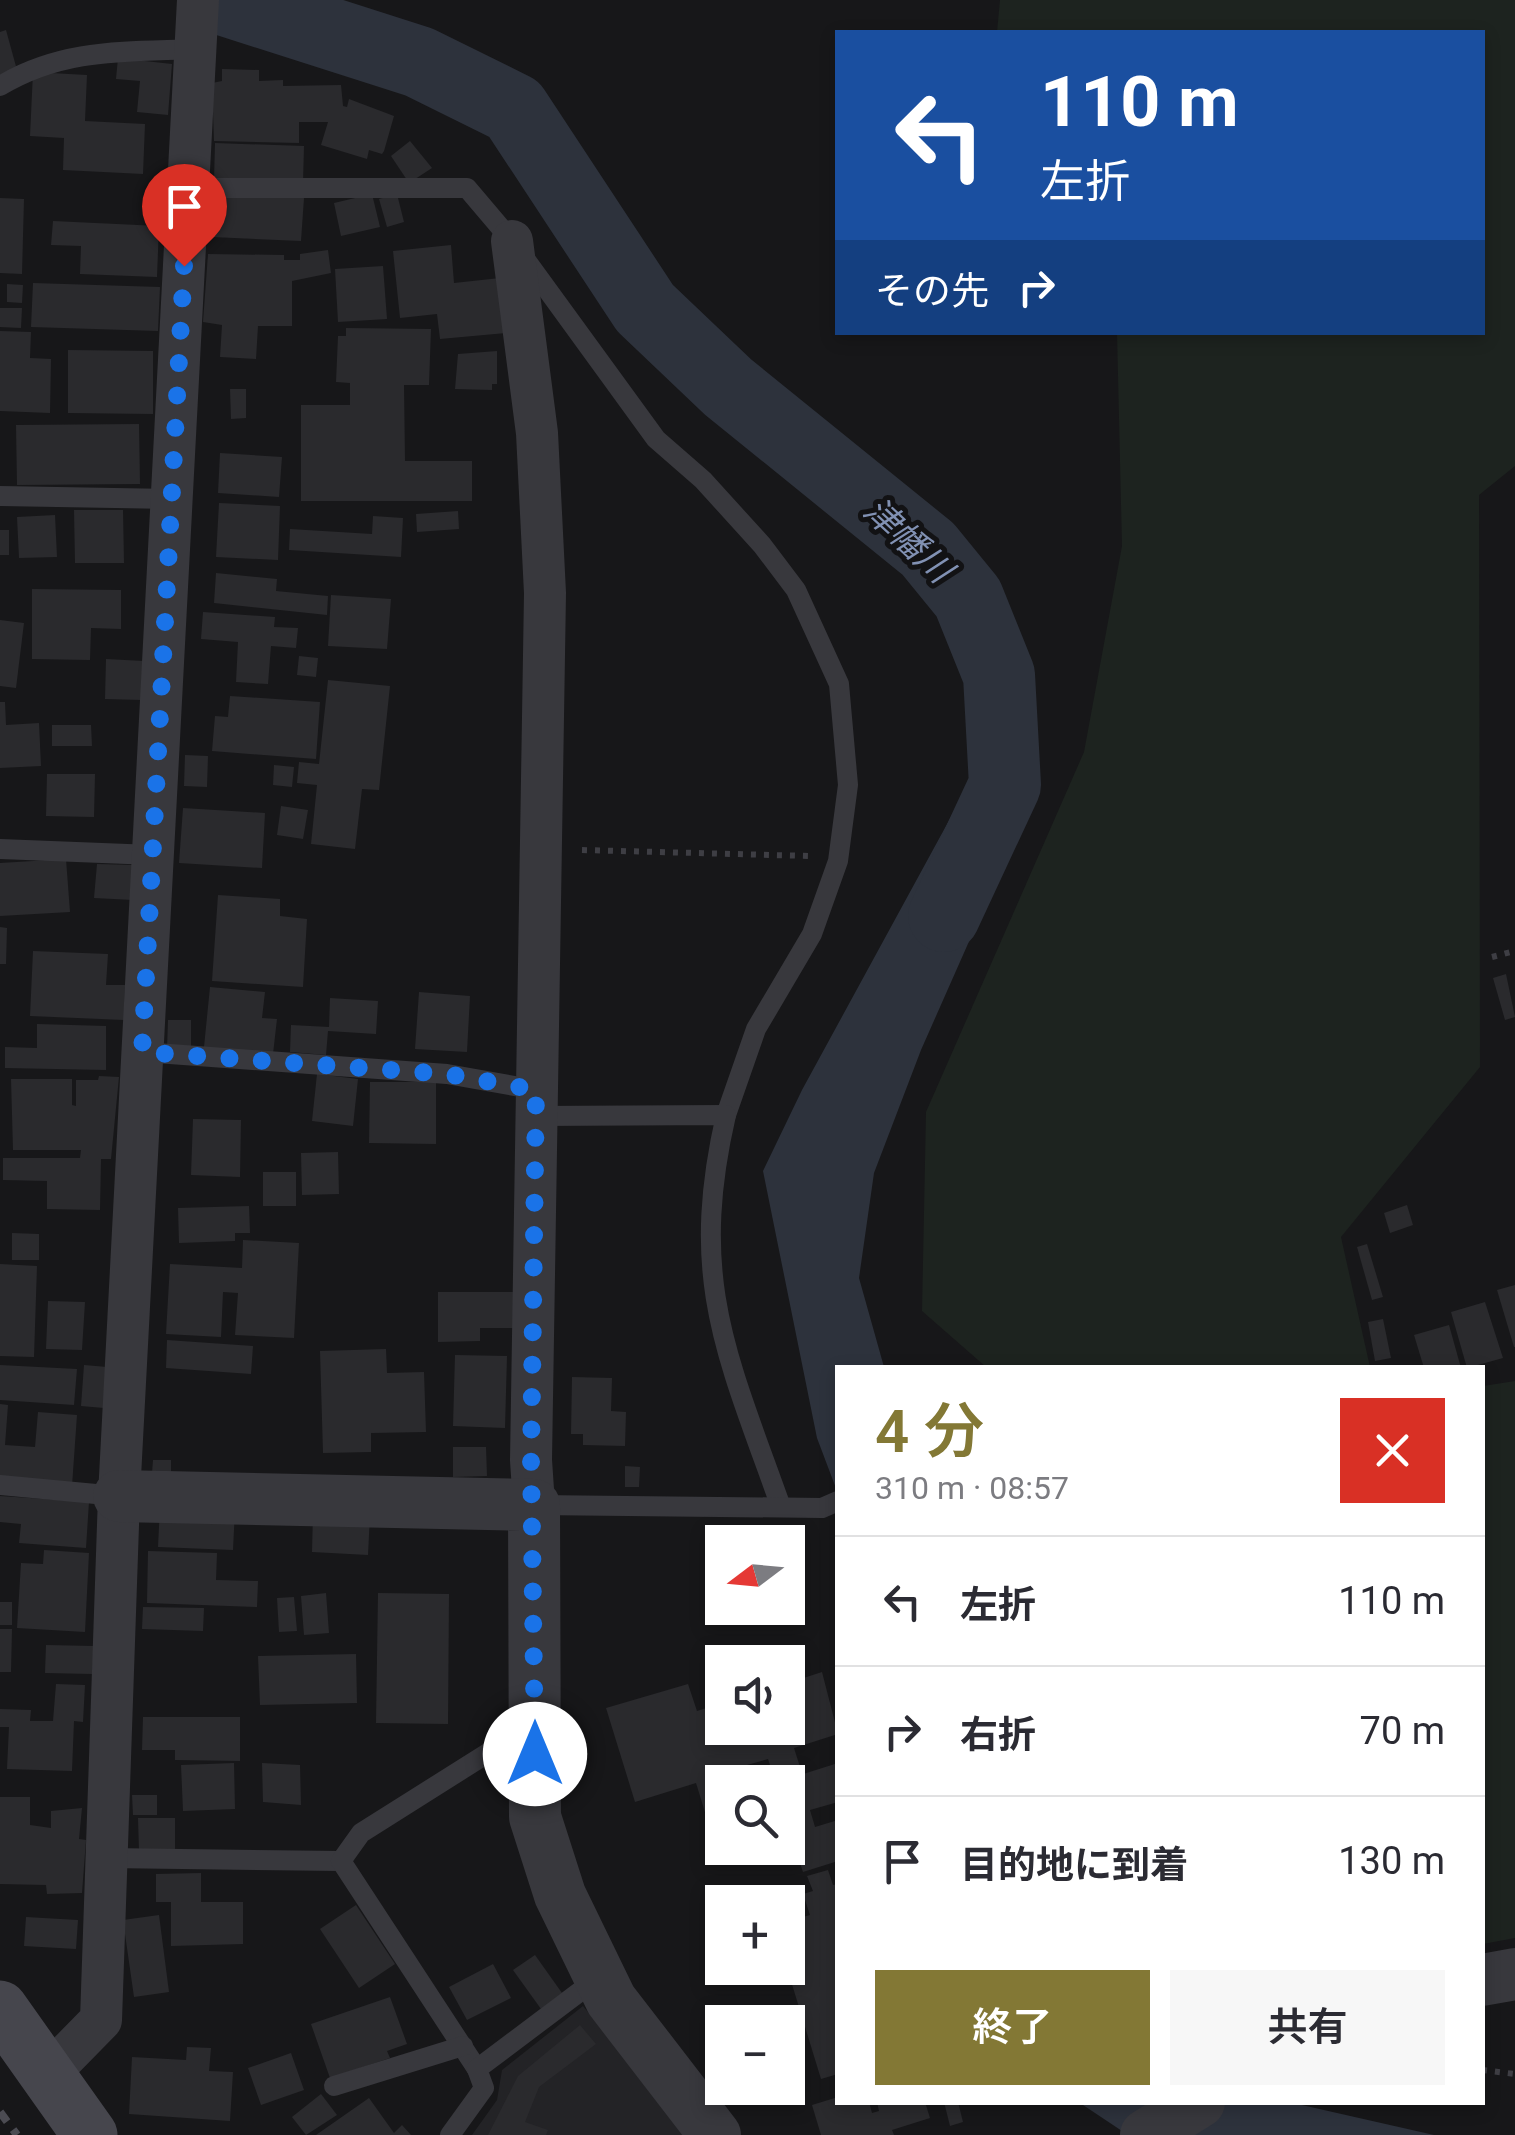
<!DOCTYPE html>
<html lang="ja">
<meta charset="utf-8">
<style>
:root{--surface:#fff;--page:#f7f7f7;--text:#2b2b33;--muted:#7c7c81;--line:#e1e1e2;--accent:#837835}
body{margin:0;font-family:Roboto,"Noto Sans JP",sans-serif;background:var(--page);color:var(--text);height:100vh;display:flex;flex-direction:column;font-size:38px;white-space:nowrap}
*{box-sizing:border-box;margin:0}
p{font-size:32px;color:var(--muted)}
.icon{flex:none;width:55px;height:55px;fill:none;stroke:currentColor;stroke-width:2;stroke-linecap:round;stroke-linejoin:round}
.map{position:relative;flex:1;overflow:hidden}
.drawer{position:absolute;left:835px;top:1365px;width:650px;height:740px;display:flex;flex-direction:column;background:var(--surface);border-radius:0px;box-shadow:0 5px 15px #0003}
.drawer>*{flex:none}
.banner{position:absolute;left:835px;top:30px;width:650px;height:305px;border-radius:0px;box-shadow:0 5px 15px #0003;background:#1a4fa0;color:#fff;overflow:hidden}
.needle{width:65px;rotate:254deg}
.tools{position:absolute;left:705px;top:1525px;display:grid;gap:20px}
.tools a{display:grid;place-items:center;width:100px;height:100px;border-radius:0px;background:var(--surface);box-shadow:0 5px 15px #0003;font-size:50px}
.pin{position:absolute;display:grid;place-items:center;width:85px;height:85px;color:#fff;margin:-102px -42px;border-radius:50% 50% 50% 0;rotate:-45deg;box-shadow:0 0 10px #0007}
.pin .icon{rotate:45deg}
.me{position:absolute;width:110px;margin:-55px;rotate:0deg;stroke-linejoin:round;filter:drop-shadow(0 0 8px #0008)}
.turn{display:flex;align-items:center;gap:35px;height:210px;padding:0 40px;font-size:45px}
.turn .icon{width:130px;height:130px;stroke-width:2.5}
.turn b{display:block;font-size:70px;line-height:85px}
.then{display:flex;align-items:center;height:95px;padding:0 40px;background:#0003;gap:20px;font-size:38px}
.round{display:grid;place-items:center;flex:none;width:105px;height:105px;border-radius:0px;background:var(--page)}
.headline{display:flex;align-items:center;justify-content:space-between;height:170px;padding:0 40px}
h1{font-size:60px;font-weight:600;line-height:75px;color:var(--accent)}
.cta{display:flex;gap:20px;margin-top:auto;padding:20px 40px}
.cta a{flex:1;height:115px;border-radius:0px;background:var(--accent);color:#fff;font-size:40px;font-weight:600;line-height:115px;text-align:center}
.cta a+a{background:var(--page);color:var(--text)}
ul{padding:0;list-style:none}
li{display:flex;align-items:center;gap:30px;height:130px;padding:0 40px;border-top:2px solid var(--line)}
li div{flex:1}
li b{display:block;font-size:38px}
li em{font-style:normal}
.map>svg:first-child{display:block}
.built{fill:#232326}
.green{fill:#1d231f}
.water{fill:#2d323c}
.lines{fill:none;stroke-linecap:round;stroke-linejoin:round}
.river{stroke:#2d323c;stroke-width:72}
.building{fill:#2a2a2d}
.path{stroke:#3e3e44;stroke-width:6;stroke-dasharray:5 8;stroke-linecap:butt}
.service{stroke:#38383d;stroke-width:20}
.minor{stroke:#38383d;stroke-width:42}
.tertiary{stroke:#38383d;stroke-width:52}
.secondary{stroke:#46464d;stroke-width:55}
.rail{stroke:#4b4b52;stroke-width:8;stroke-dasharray:12 10;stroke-linecap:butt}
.route{stroke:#1a73e8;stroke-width:18;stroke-dasharray:0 32.4}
.labels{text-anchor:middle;stroke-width:10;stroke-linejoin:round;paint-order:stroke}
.water-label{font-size:35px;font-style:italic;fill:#8191b3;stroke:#121214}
</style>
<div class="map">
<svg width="1515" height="2135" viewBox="0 0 1515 2135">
<rect width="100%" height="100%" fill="#171719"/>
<polygon class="built" points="583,2006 687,2135 472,2135 497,2100 502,2070"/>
<g class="green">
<polygon points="1000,0 1515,0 1515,466 1479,495 1480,1067 1341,1237 1370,1367 986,1367 922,1311 926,1112 1084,752 1122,546 1117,333 1482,332 1482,32 997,32"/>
<polygon points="1515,1381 1515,1938 1483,1944 1483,1386"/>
</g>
<g class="water">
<polygon points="958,804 1013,842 921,1050 874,1173 859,1278 884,1367 838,1368 837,1491 817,1438 763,1171 802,1090"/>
<polygon points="1080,2103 1293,2103 1434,2135 1128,2135"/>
</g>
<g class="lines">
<polyline class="river" points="225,0 419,62 514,109 645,308 728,387 928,549 968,598 999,675 1005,785 944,916"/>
</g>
<g class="building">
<polygon points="6,30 17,70 0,75 0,32"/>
<polygon points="118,58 172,64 168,115 137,112 140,81 116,79"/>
<polygon points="222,69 259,70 259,81 283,80 283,86 341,85 343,106 347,107 349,99 394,116 384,151 382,154 369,150 367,159 321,145 328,122 299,122 299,143 214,141 212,83 222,81"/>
<polygon points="33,72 87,75 85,121 145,124 143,174 63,170 64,138 30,136"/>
<polygon points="410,141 432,168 409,183 391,156"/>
<polygon points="215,143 304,146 303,183 214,180"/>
<polygon points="214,194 304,198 301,241 212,237"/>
<polygon points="372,194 380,227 341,236 334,203"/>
<polygon points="397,194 404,222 387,227 379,199"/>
<polygon points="0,198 24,199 22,274 0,273"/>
<polygon points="53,221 159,226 157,277 80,274 81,246 51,245"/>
<polygon points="451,245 454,283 500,278 506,333 440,339 437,314 400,318 393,251"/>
<polygon points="328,250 331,273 292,281 292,326 258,326 256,359 220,357 222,325 203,322 208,254 284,255 284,260 300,260 300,254"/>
<polygon points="383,266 387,319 338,322 335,269"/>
<polygon points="33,283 160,287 158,331 31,327"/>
<polygon points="7,284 23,285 22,303 7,302"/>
<polygon points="0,308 22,308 21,328 0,327"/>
<polygon points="346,328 431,329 429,385 404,385 405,461 472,461 472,501 301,501 301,405 350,405 350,383 336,382 338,336 346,336"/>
<polygon points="0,331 31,332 30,358 51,359 50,413 0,411"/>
<polygon points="68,350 153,351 153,414 68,413"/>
<polygon points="497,351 497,384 492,384 492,390 455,389 458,354"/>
<polygon points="230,389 246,389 246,418 231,419"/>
<polygon points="139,424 140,484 17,485 16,425"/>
<polygon points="220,453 282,457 279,497 218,493"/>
<polygon points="219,503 280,506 278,560 216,557"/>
<polygon points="74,510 123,510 124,563 75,563"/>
<polygon points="458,511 459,529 417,532 416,514"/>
<polygon points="55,515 57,557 19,558 17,517"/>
<polygon points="373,516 403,518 401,557 289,550 290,529 372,534"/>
<rect x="0" y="530" width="9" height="25"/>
<polygon points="216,573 277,579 276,591 328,596 327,615 214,603"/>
<polygon points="32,589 121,590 121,629 91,628 90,660 32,659"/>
<polygon points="331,595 391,599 387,649 328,646"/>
<polygon points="203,612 275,617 274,627 298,628 296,648 271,646 268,684 236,682 238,642 201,639"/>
<polygon points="0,620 24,623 16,688 0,686"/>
<polygon points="299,656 318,658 316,677 297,675"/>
<polygon points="106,659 144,661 142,700 105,699"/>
<polygon points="328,680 390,686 379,790 362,789 355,849 311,844 317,785 297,783 299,762 319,764"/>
<polygon points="230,696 320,702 316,759 212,751 215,716 228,717"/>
<polygon points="0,702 5,702 6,725 39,723 41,766 0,768"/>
<polygon points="52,725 91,725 92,746 52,746"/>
<polygon points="185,755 208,756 207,787 184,786"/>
<polygon points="274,765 294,767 292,787 273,785"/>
<polygon points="47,774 95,774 94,817 46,816"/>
<polygon points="281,806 308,810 303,839 277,835"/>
<polygon points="183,808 265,813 262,868 179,863"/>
<polygon points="66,859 70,912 0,916 0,863"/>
<polygon points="97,864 134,865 133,900 94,898"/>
<polygon points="218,895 280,899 280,916 307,919 303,987 212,981"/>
<polygon points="0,927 7,928 6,964 0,964"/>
<polygon points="33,951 108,954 106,985 125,985 124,1020 30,1016"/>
<polygon points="1506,974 1515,1017 1505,1020 1493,978"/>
<polygon points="210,987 265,992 262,1018 277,1019 273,1054 204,1047"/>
<polygon points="419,992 470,996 467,1052 415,1049"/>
<polygon points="330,998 378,1001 376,1034 328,1031 326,1055 290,1052 291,1025 329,1027"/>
<polygon points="168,1020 191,1020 191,1050 167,1049"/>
<polygon points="37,1024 106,1026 106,1070 5,1068 5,1047 37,1048"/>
<polygon points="317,1074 358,1079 353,1126 312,1121"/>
<polygon points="99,1076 119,1077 111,1159 101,1159 100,1210 47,1209 47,1181 3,1180 3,1158 91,1158 80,1158 81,1150 13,1150 11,1079 72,1079 72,1105 76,1106 76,1080 98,1080"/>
<polygon points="370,1082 436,1082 436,1144 369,1143"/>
<polygon points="193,1119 241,1120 240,1177 191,1175"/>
<polygon points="338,1152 339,1194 302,1195 301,1153"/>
<rect x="263" y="1172" width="33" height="34"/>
<polygon points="1407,1205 1413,1225 1390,1233 1384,1213"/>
<polygon points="249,1206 250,1233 235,1233 235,1241 179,1243 178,1208"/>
<polygon points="12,1233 39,1234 39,1260 12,1260"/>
<polygon points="243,1240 299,1243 294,1338 235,1335 238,1293 223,1292 221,1337 166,1334 170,1264 242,1268"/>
<polygon points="1367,1244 1383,1297 1372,1300 1357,1247"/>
<polygon points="0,1264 37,1266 34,1357 0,1356"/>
<polygon points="1515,1285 1515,1347 1514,1347 1497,1290"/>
<polygon points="438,1292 513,1292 514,1328 480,1328 480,1341 438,1342"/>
<polygon points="48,1301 85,1302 82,1350 46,1349"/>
<polygon points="1485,1302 1503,1358 1467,1368 1451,1312"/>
<polygon points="1383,1319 1391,1358 1375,1361 1368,1322"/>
<polygon points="1449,1325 1461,1368 1424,1368 1414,1335"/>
<polygon points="167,1340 253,1346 251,1374 166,1368"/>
<polygon points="386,1349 387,1373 424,1372 426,1432 371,1433 371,1452 323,1453 320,1351"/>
<polygon points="455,1355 507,1356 505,1428 453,1426"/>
<polygon points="0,1365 77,1369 74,1405 0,1400"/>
<polygon points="84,1365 107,1367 104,1408 81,1406"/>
<polygon points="572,1377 612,1378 611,1411 626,1412 625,1446 583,1445 583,1434 571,1434"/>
<polygon points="0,1404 8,1405 5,1445 35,1447 38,1412 77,1415 72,1486 0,1480"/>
<polygon points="453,1447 486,1447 487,1476 453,1477"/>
<polygon points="153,1460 171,1460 171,1474 152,1473"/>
<polygon points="625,1466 640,1467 639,1487 625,1487"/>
<polygon points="0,1496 89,1502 86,1548 19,1543 21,1524 0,1522"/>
<polygon points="160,1506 235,1509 233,1550 158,1547"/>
<polygon points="313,1513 370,1515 368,1555 312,1552"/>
<polygon points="44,1550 89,1553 85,1632 17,1628 21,1563 43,1564"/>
<polygon points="148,1551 217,1553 216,1580 258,1581 257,1607 147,1603"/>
<polygon points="326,1593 329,1633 304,1635 301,1596"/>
<polygon points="378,1593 449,1594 448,1724 376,1723"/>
<polygon points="294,1597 297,1631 279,1632 277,1598"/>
<rect x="0" y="1602" width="12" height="23"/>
<polygon points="143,1607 204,1608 203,1631 142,1629"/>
<polygon points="0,1629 12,1629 11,1672 0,1672"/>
<polygon points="46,1645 94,1646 92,1674 45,1673"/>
<polygon points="356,1654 357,1703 260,1705 258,1656"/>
<polygon points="822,1672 838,1734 794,1748 801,1770 774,1778 768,1759 740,1767 745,1782 722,1782 722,1817 708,1822 696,1783 635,1802 606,1708 688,1684 697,1711 722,1703 722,1728 788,1728 788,1683"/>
<polygon points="56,1684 85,1685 83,1722 74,1721 72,1771 7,1769 9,1727 0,1727 0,1709 31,1710 30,1721 53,1721"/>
<polygon points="143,1717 240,1717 240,1761 175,1760 175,1750 142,1750"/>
<polygon points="234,1763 235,1809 183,1811 181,1765"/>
<polygon points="262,1763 300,1765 301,1805 263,1802"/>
<polygon points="838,1763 838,1802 810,1810 815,1827 838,1820 838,1861 803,1872 796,1851 783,1855 781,1848 788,1848 788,1782 778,1782"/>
<polygon points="132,1795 157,1795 157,1815 133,1815"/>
<polygon points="0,1797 30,1797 30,1825 51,1828 51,1811 82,1808 79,1839 86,1840 82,1893 47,1894 46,1885 0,1884"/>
<polygon points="138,1818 175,1818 175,1850 139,1851"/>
<polygon points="828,1870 833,1885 838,1884 838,2074 821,2079 787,1968 788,1921 810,1915 803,1894 813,1891 807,1876"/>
<polygon points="201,1873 201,1902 243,1902 243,1944 171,1946 171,1902 156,1902 156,1874"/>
<polygon points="356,1905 395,1964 359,1988 320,1929"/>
<polygon points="159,1915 169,1992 134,1997 123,1920"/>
<polygon points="26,1917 78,1920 76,1949 24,1946"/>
<polygon points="535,1955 562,1993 541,2009 513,1970"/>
<polygon points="493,1964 511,1998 467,2020 449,1987"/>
<polygon points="390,1997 407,2044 387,2051 390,2058 330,2078 311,2024"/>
<polygon points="580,2025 596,2044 539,2087 525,2122 548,2130 546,2135 488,2135 518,2076"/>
<polygon points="187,2047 211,2048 209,2071 233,2072 230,2121 129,2114 132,2057 186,2060"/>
<polygon points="291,2053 304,2090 261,2105 248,2068"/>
<polygon points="321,2094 337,2115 306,2135 292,2117"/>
<polygon points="838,2097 838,2102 869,2102 872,2113 879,2111 877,2102 925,2102 930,2118 892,2130 894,2135 821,2135 812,2105"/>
<polygon points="369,2098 394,2133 402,2125 411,2135 316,2135"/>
<polygon points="944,2102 958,2102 963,2122 950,2126"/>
</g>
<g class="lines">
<g class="path">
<polyline points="582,850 810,856"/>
<polyline points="1492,957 1515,951"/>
<polyline points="1482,2070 1515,2074"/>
</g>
<g class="service">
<path d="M 0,86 C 63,48 125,52 196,49"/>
<polyline points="189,188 467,188 512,241 656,439 703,480 762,545 796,590 839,684 848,785 838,861 812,934 756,1029 726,1115"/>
<polyline points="0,496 172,499"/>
<polyline points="0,849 153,855"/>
<polyline points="142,1052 447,1074 537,1090"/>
<path d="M 536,1116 L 726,1115 C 688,1280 727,1355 781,1507"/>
<polyline points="0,1485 117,1496"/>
<polyline points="536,1505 822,1508 838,1501"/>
<polyline points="107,1858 341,1861"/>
<polyline points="477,2069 341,1861 361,1833 529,1727"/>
<polyline points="334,2086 463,2046"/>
<polyline points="450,2135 484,2088 477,2069 598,1978"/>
</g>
<g class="minor">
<polyline points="512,241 537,433 545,593 531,1460 534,1505"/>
<polyline points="48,2074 101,2020 119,1496 198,0"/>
</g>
<g class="tertiary">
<polyline points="119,1496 534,1505 535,1817 560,1895 611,2000 715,2135"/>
<polyline points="1482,1980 1515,1974"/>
<polyline points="1146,2135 1199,2102"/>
</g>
<polyline class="secondary" points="0,2008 90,2135"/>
<polyline class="rail" points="0,2112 17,2135"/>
</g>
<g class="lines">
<polyline class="route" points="184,266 142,1052 447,1074 536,1090 531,1460 535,1754"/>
</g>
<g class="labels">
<g class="water-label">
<text transform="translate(908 540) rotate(43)" y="12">津幡川</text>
</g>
</g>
</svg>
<div class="tools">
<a><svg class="needle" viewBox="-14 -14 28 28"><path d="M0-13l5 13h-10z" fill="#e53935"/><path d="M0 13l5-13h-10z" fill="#7c7c81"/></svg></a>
<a><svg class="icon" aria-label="sound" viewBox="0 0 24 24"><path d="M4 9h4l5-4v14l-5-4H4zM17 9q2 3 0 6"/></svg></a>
<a><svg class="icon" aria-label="search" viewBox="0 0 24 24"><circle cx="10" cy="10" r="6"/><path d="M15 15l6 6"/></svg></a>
<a>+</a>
<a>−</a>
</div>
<div class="pin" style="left:184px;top:266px;background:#d93025"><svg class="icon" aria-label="arrive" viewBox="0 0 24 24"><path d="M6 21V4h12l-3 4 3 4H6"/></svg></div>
<svg class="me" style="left:535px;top:1754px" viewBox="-20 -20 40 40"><circle r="19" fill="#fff"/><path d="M0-13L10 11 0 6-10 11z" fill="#1a73e8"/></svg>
<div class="banner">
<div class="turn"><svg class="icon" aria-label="left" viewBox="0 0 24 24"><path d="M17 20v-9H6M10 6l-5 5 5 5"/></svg><div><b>110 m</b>左折</div></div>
<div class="then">その先<svg class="icon" aria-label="right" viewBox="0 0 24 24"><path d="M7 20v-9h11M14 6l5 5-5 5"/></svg></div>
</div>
<section class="drawer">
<div class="headline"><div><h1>4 分</h1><p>310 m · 08:57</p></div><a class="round" style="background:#d93025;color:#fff"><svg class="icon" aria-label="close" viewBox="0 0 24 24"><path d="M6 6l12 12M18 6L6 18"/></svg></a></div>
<ul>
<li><svg class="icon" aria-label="left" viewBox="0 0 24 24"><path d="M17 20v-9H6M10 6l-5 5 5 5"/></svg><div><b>左折</b></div><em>110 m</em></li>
<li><svg class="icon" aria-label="right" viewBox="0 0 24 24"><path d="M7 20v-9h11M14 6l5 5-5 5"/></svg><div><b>右折</b></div><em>70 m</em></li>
<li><svg class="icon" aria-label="arrive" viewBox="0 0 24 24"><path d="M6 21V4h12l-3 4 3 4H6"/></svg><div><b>目的地に到着</b></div><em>130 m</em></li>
</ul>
<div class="cta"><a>終了</a><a>共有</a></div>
</section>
</div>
